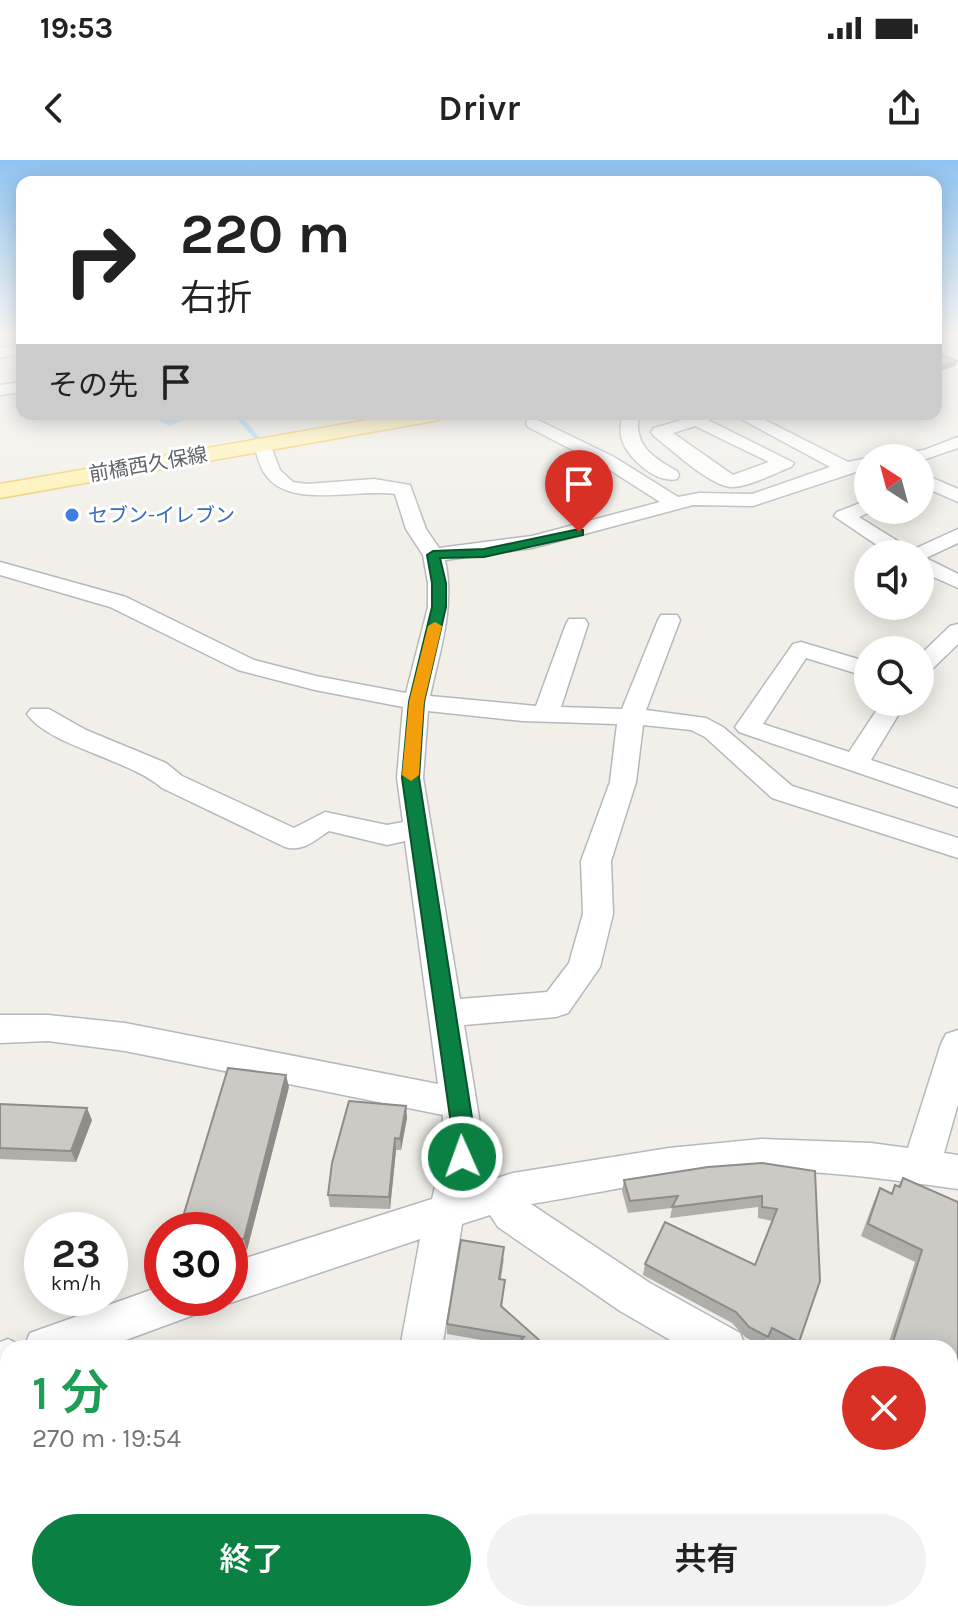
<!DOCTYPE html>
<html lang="ja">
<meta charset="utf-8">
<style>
:root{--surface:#fff;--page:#f2f2f2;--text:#222;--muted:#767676;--accent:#0b8043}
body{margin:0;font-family:Karla,"Noto Sans JP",sans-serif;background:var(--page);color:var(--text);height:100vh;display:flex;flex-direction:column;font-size:30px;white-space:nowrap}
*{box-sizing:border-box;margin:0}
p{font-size:26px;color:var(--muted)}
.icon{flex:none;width:44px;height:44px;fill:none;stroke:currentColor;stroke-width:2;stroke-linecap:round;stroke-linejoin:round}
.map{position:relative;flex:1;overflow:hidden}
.panel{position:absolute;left:0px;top:1180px;width:958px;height:282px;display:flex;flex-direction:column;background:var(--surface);border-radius:24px 24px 0 0;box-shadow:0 4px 20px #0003}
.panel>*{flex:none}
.top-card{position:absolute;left:16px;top:16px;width:926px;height:244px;border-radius:16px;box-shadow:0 4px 20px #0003;background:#fff;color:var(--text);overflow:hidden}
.needle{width:52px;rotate:324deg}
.tools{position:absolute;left:854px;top:284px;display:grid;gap:16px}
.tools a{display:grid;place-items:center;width:80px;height:80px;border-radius:50%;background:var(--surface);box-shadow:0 4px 20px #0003;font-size:40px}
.speed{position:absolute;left:24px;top:1052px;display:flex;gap:16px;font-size:40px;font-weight:700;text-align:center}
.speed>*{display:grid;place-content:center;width:104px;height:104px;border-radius:50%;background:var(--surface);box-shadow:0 4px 20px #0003;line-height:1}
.speed small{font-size:20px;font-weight:400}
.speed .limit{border:12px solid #d22;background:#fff;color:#111}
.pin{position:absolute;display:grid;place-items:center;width:68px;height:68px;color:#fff;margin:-82px -34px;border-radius:50% 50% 50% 0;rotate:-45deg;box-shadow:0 0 8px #0007}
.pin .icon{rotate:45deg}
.me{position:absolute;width:88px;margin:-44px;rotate:358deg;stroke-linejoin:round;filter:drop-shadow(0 0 6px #0008)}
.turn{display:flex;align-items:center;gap:28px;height:168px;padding:0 32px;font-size:36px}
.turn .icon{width:104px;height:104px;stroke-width:2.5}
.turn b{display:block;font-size:56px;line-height:68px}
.then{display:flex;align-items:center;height:76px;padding:0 32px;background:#0003;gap:16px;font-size:30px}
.round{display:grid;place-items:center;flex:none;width:84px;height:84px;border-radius:42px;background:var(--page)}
.head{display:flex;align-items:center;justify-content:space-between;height:136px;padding:0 32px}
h1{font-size:48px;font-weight:600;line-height:60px;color:#1e9e55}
.cta{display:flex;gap:16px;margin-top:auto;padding:16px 32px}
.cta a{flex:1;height:92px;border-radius:48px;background:var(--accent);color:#fff;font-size:32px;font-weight:600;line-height:92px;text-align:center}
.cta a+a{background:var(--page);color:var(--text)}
.status{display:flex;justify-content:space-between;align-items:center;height:56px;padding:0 40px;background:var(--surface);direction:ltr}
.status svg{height:22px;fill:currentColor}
header{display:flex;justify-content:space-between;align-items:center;height:104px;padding:0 32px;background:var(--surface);font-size:36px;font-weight:600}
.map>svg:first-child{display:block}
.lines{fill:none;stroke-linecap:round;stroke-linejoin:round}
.stream{stroke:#aadaff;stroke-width:5}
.minor-casing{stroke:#b5b8bc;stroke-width:3}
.major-casing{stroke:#f2c960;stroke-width:3}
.minor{fill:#fff;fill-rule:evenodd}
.major{fill:#fff2af;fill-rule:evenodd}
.wall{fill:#afaea9}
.shaded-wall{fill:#8f8d8a}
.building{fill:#cccac5;stroke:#8f8d8a;stroke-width:2}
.route{fill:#0b8043;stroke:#07532c;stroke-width:2}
.slow{fill:#f59e0b}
.shop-dot{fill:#3f7fe0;stroke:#fff;stroke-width:3}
.labels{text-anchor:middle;stroke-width:6;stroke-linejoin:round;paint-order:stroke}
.far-street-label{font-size:20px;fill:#5f6368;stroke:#fff}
.far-shop-label{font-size:20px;fill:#366cbe;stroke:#fff;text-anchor:start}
</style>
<div class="status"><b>19:53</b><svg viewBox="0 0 49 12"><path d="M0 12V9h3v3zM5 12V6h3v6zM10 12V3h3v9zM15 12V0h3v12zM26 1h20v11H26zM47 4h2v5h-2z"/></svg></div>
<header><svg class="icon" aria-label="back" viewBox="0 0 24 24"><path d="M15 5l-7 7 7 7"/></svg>Drivr<svg class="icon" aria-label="share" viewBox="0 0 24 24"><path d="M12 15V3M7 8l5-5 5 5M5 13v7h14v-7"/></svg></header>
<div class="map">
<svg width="958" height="1461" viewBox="0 0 958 1461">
<rect width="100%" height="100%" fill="#f1efe8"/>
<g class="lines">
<g class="stream">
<polyline points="153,254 169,263 195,254"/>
<polyline points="236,254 263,285"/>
</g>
<g class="minor-casing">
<g id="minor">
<polygon points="22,185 22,193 0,198 0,188"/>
<polygon points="22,222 22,232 0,235 0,225"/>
<path d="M 623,254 L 639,254 C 633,285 652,297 677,311 L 679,315 L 677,319 C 656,324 628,298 622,280 C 619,271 621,263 623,254 Z"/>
<path d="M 675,254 L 696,254 L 794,303 L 791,307 C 774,313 750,327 732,327 C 711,327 671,289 654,276 L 651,272 L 654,268 L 682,260 ZM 695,266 L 769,302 L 733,315 L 673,273 Z"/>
<path d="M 732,254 L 753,254 L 848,302 L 868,298 L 870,298 L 868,308 L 753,346 L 693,345 L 532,388 L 445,400 C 455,447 440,490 430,536 L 536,546 L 566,464 L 569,459 L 585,459 L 588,464 L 561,547 L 622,549 L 658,460 L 661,455 L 677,455 L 680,460 L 646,550 L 706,558 L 723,567 L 792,626 L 958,678 L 958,698 L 772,638 L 705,577 L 691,570 L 643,565 L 636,622 L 611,701 L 613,754 L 600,807 L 568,853 L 556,857 L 464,865 L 480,964 L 475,1025 L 513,1013 L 669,988 L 761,979 L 871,983 L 908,988 L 941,884 L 946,874 L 958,870 L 958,944 L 944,993 L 958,995 L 958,1029 C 893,1020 828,1010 762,1011 C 685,1013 606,1032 531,1044 L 650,1123 L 740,1173 L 746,1188 L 684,1188 L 620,1151 L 498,1067 L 490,1055 L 462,1064 L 442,1188 L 400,1188 L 420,1079 L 230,1143 L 218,1138 L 230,1138 L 230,1103 L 432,1039 L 442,998 L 443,955 L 125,891 L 48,881 L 0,883 L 0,855 L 48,855 L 125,863 L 438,924 L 405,681 L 387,685 L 329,671 C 314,681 303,692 285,687 L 162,628 C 129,599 49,586 27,554 L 31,549 L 49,549 L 86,570 L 166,603 L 182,616 L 294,668 L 325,652 L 387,665 L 403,662 L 397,618 L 403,547 L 315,530 L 238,510 L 110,447 L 0,415 L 0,402 L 126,437 L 254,500 L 316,516 L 406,533 L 428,447 L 428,423 L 423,395 L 406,369 L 395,334 C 357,328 289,350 265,314 C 259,306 257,294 254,285 L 257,281 L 269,281 L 280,310 L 293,322 L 307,324 L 374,319 L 410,325 L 426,369 L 439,388 L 532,376 L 660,342 L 602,305 L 528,267 L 526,263 L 528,259 L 534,258 L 614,297 L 678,337 L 699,333 L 752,334 L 830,307 ZM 428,551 L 523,561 L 617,564 L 610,622 L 581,701 L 583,754 L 569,803 L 547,832 L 460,839 L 423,618 Z"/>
<polygon points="958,277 958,288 920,301 920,298 897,298 900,294 924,290"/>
<polygon points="926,315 958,329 958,342 926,328 920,330 920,317"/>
<polygon points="868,340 868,350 875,350 859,357 912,390 958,369 958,383 926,398 958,414 958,428 920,411 920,394 890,394 834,356 837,352"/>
<polygon points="958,464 958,484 928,513 920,515 920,495 950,466"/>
<polygon points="801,482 868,502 868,517 806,498 763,564 849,592 882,542 906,542 871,600 958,629 958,647 739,572 735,567 793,484"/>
<polygon points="162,1126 162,1138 208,1138 202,1152 104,1188 8,1188 8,1223 0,1226 0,1182 8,1179 24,1187 30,1173"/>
<polygon points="8,1370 8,1418 0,1420 0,1372"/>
<rect x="328" y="1454" width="50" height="7"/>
</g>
</g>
<g class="major-casing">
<g id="major">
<polygon points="942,177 958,177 958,185 944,181"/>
<polygon points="402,254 450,254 439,260 0,338 0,324"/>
</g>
</g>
<use href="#minor" class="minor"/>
<use href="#major" class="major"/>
</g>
<g class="wall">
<polygon points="289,927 247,1090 230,1089 230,1070"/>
<polygon points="0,944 92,960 76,1002 0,999"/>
<polygon points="406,946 407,958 401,990 396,990 390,1049 330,1047 328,1035"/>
<polygon points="815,1011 799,1182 795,1188 786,1188 767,1179 764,1187 745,1177 732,1163 643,1115 645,1104 755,1105 772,1061 758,1058 758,1047 670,1058 672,1048 628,1053 622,1031 624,1020"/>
<polygon points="903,1018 958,1042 958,1202 950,1188 887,1188 915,1102 861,1076 874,1041 880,1028 891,1034 895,1025 898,1026"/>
<polygon points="504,1098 501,1119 505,1120 502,1147 548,1188 516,1186 447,1174 447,1164"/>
</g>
<g class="shaded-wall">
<polygon points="957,201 956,206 936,212 936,208"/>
<polygon points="286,915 289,927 247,1090 244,1079"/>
<polygon points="406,946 407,958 401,990 400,979"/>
<polygon points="87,948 92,960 76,1002 71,991"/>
<polygon points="395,978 396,990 390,1049 389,1037"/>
</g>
<g class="building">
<polygon points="936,193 957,201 936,208"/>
<polygon points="228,908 286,915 244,1079 230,1078 230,1070 179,1070"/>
<polygon points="349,941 406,946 400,979 395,978 389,1037 328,1035 332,1003"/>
<polygon points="0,944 87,948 71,991 0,988"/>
<polygon points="762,1003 815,1011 820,1121 799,1182 772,1168 768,1177 749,1167 736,1152 645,1104 665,1062 755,1105 777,1049 762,1047 762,1036 672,1047 678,1036 630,1041 624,1020 708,1007"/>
<polygon points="903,1018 958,1042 958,1197 950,1228 950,1188 891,1188 922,1090 868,1064 880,1028 892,1034 895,1025 900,1027"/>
<polygon points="461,1080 504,1087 499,1119 505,1120 501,1146 548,1188 514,1188 524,1177 447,1164"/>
<polygon points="474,1454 562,1454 565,1461 477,1461"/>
<polygon points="693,1454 858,1454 861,1461 674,1461"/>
</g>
<linearGradient id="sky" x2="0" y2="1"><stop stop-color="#8fc3f1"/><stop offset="0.46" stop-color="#f9f8f5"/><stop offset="1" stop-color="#f9f8f5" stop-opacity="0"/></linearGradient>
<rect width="958" height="381" fill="url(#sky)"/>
<polygon class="route" points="579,369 583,370 583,375 484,397 440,398 446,423 446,447 424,542 419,618 473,964 473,997 470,1004 462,1007 454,1004 450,997 451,964 402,618 409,542 432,447 432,423 427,395 433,391 484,389"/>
<polygon class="slow" points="435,462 442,466 424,542 419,615 411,621 402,615 409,542 428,466"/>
<circle class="shop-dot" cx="72" cy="355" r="8"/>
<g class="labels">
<g class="far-street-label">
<text transform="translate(148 304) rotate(-10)" y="7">前橋西久保線</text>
</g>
<g class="far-shop-label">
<text x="88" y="362">セブン-イレブン</text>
</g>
</g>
</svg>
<div class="tools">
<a><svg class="needle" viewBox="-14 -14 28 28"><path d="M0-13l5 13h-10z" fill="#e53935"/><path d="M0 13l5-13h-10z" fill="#767676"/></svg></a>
<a><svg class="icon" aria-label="sound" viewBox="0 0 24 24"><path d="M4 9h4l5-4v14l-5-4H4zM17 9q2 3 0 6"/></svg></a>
<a><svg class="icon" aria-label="search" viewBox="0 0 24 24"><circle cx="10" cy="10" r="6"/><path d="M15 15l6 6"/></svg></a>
</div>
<div class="speed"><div>23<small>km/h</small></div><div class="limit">30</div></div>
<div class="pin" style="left:579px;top:372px;background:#d93025"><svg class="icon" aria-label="arrive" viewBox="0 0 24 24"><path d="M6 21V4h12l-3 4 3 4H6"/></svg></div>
<svg class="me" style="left:462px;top:997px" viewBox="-20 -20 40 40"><circle r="17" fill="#0b8043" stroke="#fff" stroke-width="3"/><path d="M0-11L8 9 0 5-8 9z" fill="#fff"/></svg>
<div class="top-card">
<div class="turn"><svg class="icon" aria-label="right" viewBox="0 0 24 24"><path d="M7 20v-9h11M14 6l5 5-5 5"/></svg><div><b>220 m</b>右折</div></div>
<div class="then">その先<svg class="icon" aria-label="arrive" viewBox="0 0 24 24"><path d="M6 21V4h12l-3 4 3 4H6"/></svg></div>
</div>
<section class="panel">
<div class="head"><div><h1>1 分</h1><p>270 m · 19:54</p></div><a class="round" style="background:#d93025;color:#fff"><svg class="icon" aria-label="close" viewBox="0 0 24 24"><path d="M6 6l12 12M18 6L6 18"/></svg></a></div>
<div class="cta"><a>終了</a><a>共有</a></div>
</section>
</div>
